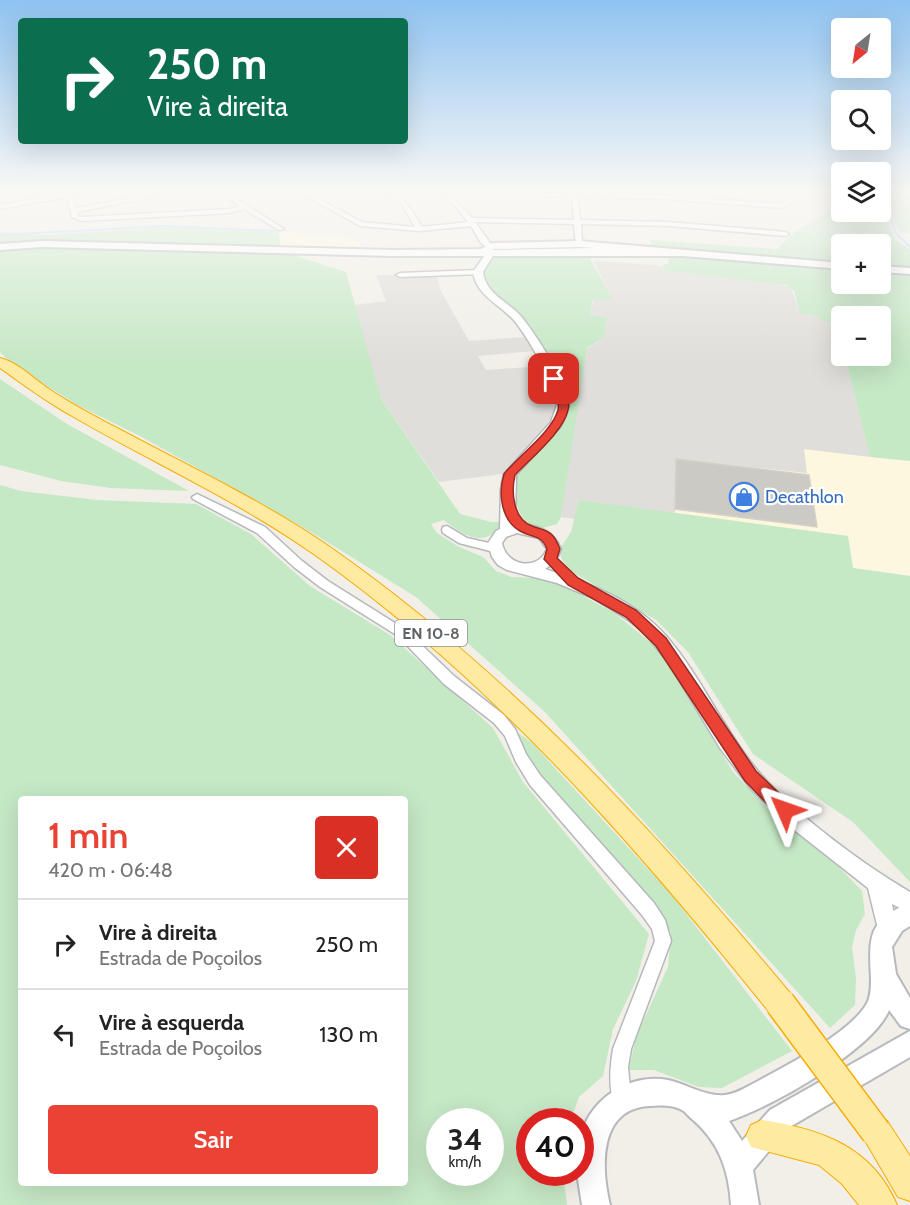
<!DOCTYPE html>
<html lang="pt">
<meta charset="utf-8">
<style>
:root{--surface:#fff;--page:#f2f2f2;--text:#222;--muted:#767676;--line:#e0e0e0;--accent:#ea4335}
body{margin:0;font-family:Cabin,sans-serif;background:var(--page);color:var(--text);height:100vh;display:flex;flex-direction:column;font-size:22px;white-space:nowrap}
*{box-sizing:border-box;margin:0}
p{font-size:20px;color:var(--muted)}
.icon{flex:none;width:33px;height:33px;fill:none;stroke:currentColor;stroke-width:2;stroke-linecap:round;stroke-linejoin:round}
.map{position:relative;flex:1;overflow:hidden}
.sheet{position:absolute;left:18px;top:796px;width:390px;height:390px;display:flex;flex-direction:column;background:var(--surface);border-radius:6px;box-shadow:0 6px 24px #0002}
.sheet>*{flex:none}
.banner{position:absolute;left:18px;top:18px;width:390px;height:126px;border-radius:6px;box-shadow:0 6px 24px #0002;background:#0b6e4f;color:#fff;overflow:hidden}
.needle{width:39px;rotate:210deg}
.tools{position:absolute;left:831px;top:18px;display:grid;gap:12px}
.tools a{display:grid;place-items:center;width:60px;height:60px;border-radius:6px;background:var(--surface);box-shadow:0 6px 24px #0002;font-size:30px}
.speed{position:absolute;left:426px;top:1108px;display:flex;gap:12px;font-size:30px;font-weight:700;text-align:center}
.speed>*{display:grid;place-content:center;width:78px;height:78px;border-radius:50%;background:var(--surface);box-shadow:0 6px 24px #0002;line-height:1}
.speed small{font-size:15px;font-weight:400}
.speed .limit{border:9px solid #d22;background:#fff;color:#111}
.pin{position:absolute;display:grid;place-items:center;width:51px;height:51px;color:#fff;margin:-26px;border-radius:12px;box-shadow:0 3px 9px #0006}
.me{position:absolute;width:66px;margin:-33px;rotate:313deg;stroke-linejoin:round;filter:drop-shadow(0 0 4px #0008)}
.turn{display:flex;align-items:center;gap:21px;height:126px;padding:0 30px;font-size:27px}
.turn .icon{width:78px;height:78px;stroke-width:2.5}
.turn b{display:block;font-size:42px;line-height:51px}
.round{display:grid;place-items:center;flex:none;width:63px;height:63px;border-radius:6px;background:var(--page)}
.summary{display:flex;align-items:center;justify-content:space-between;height:102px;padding:0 30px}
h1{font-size:36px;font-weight:600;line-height:45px;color:var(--accent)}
.primary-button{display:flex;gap:12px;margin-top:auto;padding:12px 30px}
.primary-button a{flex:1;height:69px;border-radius:6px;background:var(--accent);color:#fff;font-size:24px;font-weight:600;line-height:69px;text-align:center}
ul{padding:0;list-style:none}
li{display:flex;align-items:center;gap:18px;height:90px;padding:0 30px;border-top:2px solid var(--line)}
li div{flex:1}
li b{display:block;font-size:22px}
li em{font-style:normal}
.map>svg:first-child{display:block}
.commercial{fill:#fef7e0}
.industrial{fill:#e0deda}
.green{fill:#c5e8c5;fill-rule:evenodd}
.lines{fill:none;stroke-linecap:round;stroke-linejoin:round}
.stream{stroke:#aadaff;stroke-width:2}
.building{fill:#cccac5;stroke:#d6d1c6;stroke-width:1.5}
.minor-casing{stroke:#b5b8bc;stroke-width:3}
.tertiary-casing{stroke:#b5b8bc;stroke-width:3}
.secondary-casing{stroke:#b6babf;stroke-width:4}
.trunk-casing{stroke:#f9ab00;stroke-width:2}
.minor{fill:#fff;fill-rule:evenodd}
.tertiary{fill:#fff;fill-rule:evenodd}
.secondary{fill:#fff;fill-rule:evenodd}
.trunk{fill:#feeaa1;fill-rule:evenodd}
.trunk-bridge-casing{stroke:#f9ab00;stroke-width:32;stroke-linecap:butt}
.trunk-bridge{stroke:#feeaa1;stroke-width:29}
.route{fill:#ea4335;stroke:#982c22;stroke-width:1.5}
.labels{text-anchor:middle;stroke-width:4.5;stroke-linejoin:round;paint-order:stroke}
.shield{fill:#fff;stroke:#8f9295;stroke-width:1.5}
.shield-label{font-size:16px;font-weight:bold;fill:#5f6368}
.shop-label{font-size:18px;fill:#366cbe;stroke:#fff;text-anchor:start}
</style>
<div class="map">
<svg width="910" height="1205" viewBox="0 0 910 1205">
<rect width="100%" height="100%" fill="#f1efe8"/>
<g class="commercial">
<polygon points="279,232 349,237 368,249 280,247"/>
<polygon points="803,449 910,461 910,576 853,568 847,536 675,514 676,459 806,473"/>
</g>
<g class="industrial">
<polygon points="593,260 663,266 664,271 776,282 791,288 800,312 826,320 838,329 842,356 845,356 870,457 804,449 807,473 676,459 675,514 579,500 575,519 561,517 585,350 604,337 607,317 590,315 594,298 610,300 611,296"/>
<polygon points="376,275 437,275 440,289 469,341 526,337 534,351 478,356 486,370 542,366 559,397 556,419 551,419 502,474 439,482 381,399 354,305 386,301"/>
</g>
<g class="green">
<polygon points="881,193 910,193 893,202 884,212 895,240 910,249 910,268 881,266 880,244 842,244 841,263 651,250 651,240 777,249 795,232 837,205 841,199 842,212 880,212"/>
<polygon points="910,199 910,233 900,232 892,219 892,213 900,204"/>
<polygon points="171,227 279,232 280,247 34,241 0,245 0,232 45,235"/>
<path d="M 44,247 L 287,253 L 346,272 L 381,399 L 460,514 L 491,522 L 503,522 C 486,550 463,536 444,520 L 431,524 L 437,533 L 459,547 L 483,557 L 496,571 L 511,577 L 535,578 L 567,587 L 614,613 L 658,648 L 733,772 L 778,819 L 835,863 L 862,891 L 865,914 L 856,930 L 852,947 L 856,978 L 855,1005 L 830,1028 L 545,712 L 416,597 L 311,532 L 140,436 L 77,405 L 11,363 L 0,352 L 0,250 Z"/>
<path d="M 588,255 L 611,296 L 610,300 L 593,299 L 590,315 L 607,317 L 604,337 L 587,348 L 561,517 L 557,524 L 539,529 C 515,522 515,497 515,477 C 530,454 574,427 569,399 L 523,317 L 488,288 L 482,271 L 494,258 Z"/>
<polygon points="672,257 841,269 842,284 880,284 881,271 910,273 910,461 870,457 845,356 880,356 880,316 842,316 841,342 835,325 815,316 800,313 794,291 786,285 664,271 663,264 669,264 668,259"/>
<polygon points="0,379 67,424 189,491 111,488 61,481 0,465"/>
<path d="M 0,485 L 21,491 L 97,500 L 196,504 L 251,534 L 310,586 L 390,635 L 493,728 L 523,782 L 649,934 L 636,981 L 613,1029 L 603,1076 L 579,1097 L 570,1122 L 530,1122 L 530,1173 L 563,1173 L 567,1205 L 0,1205 ZM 21,800 L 405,800 L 405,1184 L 21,1184 ZM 440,1122 L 490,1122 L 490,1173 L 440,1173 Z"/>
<path d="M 579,500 L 848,536 L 853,568 L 910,576 L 910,882 L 853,822 L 753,754 L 688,652 L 656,620 L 574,573 C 566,566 561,560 559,550 L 571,532 Z"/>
<polygon points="517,732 532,743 670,893 792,1051 722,1088 699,1087 654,1070 629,1070 636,1037 668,967 671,932 530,764"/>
</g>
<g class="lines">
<g class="stream">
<polyline points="910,197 898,203 889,212 895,232 910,247"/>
<polyline points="0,235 165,226 275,231"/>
</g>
</g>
<polygon class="building" points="676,459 809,475 817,527 675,509"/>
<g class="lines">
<g class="minor-casing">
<g id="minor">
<polygon points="66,193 81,193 73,196 76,208 160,193 172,193 77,212 78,216 82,217 230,209 240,206 220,193 227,193 284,229 279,230 244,209 230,213 82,221 72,217 67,197 0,209 0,205"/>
<path d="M 301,193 L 308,193 L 362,222 L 415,227 L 401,203 L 382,193 C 403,192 412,211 422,227 L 468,222 L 457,208 L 440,193 L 450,195 L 472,218 L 574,220 L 572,197 L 505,195 L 502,193 L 664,195 L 781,204 L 788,201 L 785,193 L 791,193 L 794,202 L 782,208 L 664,199 L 578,197 L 580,220 L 669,222 L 786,232 L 789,234 L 786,236 L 669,226 L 581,224 L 582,244 L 579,246 L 576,244 L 574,224 L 475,222 L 493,247 L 489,249 L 481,243 L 471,226 L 420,231 L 360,226 Z"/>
<polygon points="478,270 481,270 481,274 400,277 396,275 400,273"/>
<path d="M 197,494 L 265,527 L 302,561 L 328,581 L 406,630 L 454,676 L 504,715 L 515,729 L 526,754 L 540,775 L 654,903 L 665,920 L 671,941 L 631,1049 L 628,1067 L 631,1099 L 629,1106 L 622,1108 L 615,1106 C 608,1088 610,1067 613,1049 L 655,941 L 652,929 L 642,915 L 530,785 L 516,762 L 505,736 L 494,723 L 444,684 L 398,636 L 320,587 L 294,567 L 257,533 L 193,499 L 192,497 Z"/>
<polygon points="447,526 467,538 498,545 500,548 494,552 459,543 443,533 442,530 443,527"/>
</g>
</g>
<g class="tertiary-casing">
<path id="tertiary" d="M 490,251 L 494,254 L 483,272 C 486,296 511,302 524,320 C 543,345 559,373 570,402 L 561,426 L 516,475 L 515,524 C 535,524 553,529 561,549 L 555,562 L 545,569 C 590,583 636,601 667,637 C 702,678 723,729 757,770 C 792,812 862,864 910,892 L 910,913 L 892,904 L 897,930 L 894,937 L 887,940 L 880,937 L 868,888 L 793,829 L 751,789 L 720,748 L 668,662 L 643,631 L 627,619 L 593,598 L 557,583 L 507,570 L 498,565 L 492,557 L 488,543 L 496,531 L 500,529 L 501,488 L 504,474 L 551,422 L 558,402 C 548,375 534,347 517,324 C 503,305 477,298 473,272 L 487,252 ZM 517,533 L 539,538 L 547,549 C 538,572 506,566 502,543 L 506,537 Z"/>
</g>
<g class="secondary-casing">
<g id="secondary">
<path d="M 42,241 L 392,250 L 481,249 L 492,243 L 579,241 L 842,263 L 842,269 L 683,256 L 392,256 L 42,247 L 0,250 L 0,244 ZM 579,247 L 594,248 L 492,250 L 494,249 Z"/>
<polygon points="880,266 910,268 910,274 880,272"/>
<path d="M 910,903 L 910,926 L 902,931 L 892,947 L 896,974 L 910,998 L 910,1029 L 901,1026 L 889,1010 C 873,1050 771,1107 729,1121 L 742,1141 L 770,1110 L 910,1031 L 910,1057 L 788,1128 L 753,1170 L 759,1205 L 731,1205 C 729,1170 719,1142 692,1119 C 688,1116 686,1112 682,1110 C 673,1105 661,1105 650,1106 C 598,1108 601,1168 610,1205 L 582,1205 L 577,1173 L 580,1173 C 580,1163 579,1151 580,1141 C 586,1101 629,1072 668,1080 C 687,1084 705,1097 725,1095 C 737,1094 748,1086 758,1081 C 788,1065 849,1033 866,1005 C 871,998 871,987 871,979 C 869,938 867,920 910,903 Z"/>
</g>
</g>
<g class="trunk-casing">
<g id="trunk">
<path d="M 0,358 C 18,362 36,381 52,391 C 73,405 96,417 119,429 C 190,467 263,501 330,547 C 507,671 653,828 790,993 L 794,1003 L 790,1013 L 780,1017 L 770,1013 C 635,845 493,681 315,555 C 239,501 153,463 72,416 C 47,402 24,385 0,368 Z"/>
<polygon points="876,1116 887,1121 910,1156 910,1201 898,1197 860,1132 865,1121"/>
<path d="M 762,1120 C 820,1129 872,1146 897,1205 L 859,1205 L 842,1184 L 819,1165 L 751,1147 L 746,1136 L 751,1125 Z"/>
</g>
</g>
<use href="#minor" class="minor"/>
<use href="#tertiary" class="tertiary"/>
<use href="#secondary" class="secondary"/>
<use href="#trunk" class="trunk"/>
<g class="trunk-bridge-casing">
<polyline id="trunk-bridge" points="780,1003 876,1132"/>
</g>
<use href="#trunk-bridge" class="trunk-bridge"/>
</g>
<linearGradient id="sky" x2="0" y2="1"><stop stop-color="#8fc3f1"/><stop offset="0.53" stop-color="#f9f8f5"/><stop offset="1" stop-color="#f9f8f5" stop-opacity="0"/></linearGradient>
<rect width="910" height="362" fill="url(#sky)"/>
<path class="route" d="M 551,377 L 559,379 C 564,388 571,400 568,410 C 564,431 530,459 515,475 C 511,492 513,519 532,526 C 539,529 548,529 553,536 C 556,539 558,544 560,549 L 557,558 L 578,578 L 636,610 L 666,638 L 756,771 L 791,805 L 794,810 L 791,816 L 785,818 L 779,816 L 745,781 L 656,646 L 626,617 L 568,585 L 544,559 L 547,549 C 541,534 532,538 520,531 C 501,520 498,494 504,474 C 518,456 552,432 558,410 C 560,400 553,388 549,379 Z"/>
<defs>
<g id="shop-ring" transform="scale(1.5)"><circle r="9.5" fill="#fff" stroke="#3f7fe0" stroke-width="1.5"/><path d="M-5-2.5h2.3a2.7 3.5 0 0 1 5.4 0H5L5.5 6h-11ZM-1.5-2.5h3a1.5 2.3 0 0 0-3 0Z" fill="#3f7fe0"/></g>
</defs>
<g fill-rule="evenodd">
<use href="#shop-ring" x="744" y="497"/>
</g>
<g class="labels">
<rect class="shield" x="395" y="620" width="72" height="26" rx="4.5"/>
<g class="shield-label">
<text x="431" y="639">EN 10-8</text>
</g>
<g class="shop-label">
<text x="765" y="503">Decathlon</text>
</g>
</g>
</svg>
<div class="tools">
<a><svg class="needle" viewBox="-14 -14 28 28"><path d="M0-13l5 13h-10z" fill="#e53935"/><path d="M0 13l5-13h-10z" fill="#767676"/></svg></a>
<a><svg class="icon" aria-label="search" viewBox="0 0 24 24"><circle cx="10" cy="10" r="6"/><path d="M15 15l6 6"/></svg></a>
<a><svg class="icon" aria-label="layers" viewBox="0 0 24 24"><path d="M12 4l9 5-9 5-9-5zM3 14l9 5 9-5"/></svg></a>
<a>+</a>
<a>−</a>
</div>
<div class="speed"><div>34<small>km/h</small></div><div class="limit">40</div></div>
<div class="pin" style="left:554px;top:379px;background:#d93025"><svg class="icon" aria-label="arrive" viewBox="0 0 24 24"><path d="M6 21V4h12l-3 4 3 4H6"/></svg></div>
<svg class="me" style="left:785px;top:810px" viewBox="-20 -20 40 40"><path d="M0-17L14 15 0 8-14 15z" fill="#ea4335" stroke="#fff" stroke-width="4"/></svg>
<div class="banner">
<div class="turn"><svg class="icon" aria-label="right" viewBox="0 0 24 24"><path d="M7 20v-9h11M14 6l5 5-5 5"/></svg><div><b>250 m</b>Vire à direita</div></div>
</div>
<section class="sheet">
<div class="summary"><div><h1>1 min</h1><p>420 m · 06:48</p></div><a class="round" style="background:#d93025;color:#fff"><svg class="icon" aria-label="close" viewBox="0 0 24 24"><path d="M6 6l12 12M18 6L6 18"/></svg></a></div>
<ul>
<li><svg class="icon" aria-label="right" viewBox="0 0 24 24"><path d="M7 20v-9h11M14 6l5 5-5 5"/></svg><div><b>Vire à direita</b><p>Estrada de Poçoilos</p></div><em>250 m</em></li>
<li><svg class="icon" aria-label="left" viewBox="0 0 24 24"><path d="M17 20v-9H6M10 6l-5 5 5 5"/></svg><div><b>Vire à esquerda</b><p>Estrada de Poçoilos</p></div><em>130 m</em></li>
</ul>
<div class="primary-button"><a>Sair</a></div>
</section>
</div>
